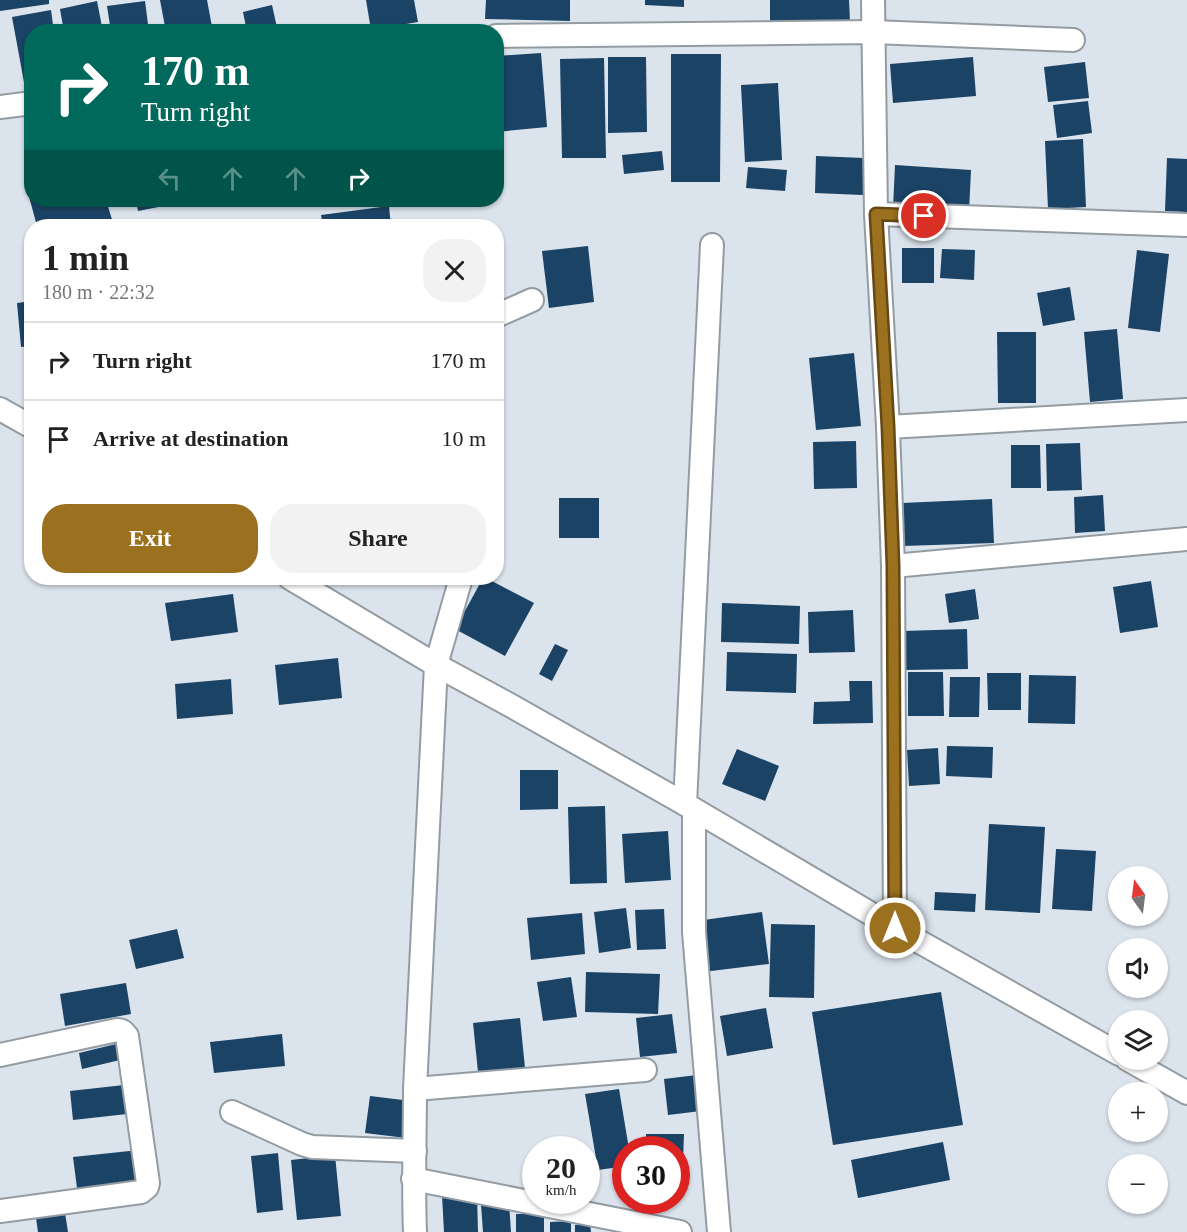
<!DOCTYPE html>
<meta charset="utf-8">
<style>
:root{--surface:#fff;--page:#f2f2f2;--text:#222;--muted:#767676;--line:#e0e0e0;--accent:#9b701e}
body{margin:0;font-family:"Times New Roman",serif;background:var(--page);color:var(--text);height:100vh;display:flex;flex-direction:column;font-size:22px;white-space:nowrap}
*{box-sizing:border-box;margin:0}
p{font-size:20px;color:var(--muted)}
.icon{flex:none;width:33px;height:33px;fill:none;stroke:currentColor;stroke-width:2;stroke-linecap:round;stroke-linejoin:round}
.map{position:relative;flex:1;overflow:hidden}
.side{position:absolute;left:24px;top:219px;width:480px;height:366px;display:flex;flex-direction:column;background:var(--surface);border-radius:24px;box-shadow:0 2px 4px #0004}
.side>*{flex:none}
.banner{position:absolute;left:24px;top:24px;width:480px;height:183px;border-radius:24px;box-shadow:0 2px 4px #0004;background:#00695c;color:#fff;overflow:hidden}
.needle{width:39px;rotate:346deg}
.tools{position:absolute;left:1108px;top:866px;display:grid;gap:12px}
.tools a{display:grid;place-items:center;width:60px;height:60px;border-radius:50%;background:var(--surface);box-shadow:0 2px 4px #0004;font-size:30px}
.speed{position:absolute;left:522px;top:1136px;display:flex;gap:12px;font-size:30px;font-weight:700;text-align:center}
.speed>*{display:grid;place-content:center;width:78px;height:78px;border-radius:50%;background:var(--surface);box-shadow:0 2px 4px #0004;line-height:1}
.speed small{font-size:15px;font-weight:400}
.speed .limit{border:9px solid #d22;background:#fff;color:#111}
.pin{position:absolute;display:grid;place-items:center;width:51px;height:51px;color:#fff;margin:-26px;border:3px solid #fff;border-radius:50%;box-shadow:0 2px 6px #0007}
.me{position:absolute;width:66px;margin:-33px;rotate:0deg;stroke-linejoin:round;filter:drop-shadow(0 0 4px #0008)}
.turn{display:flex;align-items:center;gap:21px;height:126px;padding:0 18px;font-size:27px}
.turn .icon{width:78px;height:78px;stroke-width:2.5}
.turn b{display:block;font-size:42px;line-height:51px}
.lanes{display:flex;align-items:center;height:57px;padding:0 18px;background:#0003;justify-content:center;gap:30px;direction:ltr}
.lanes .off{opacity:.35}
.round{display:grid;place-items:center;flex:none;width:63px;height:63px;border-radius:24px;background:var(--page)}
.head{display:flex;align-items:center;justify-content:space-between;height:102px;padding:0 18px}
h1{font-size:36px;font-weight:800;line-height:45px}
.primary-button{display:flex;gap:12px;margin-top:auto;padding:12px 18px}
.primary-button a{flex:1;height:69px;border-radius:24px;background:var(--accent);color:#fff;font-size:24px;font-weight:800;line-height:69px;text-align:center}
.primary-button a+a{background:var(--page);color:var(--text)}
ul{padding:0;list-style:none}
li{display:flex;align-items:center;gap:18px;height:78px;padding:0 18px;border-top:2px solid var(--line)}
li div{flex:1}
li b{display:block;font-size:22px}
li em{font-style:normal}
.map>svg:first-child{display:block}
.building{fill:#1b4366}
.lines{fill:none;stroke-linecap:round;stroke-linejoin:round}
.minor-casing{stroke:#949ca3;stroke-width:26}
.minor{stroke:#fff;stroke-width:22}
.route-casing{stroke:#654914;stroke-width:15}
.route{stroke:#9b701e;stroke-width:10}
</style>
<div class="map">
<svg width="1187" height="1232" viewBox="0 0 1187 1232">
<rect width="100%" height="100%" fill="#dbe3ec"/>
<g class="building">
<polygon points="0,0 49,0 49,4 0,11"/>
<polygon points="160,0 207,0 213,32 166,32"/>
<polygon points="366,0 414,0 418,22 371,30"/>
<polygon points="486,0 570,0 570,21 485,19"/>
<polygon points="645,0 684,0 684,7 645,5"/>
<polygon points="770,0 849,0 850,22 770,22"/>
<polygon points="97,1 103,32 64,32 60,9"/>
<polygon points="145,1 149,32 111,32 107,6"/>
<polygon points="272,5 278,32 247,32 243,12"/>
<polygon points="51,10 54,32 32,32 32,92 26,93 12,17"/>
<polygon points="541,53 547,127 496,132 496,56"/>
<polygon points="671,54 721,54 720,182 671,182"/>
<polygon points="608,57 646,57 647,132 608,133"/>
<polygon points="973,57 976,96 893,103 890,64"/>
<polygon points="604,58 606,158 562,158 560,59"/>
<polygon points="1085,62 1089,98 1048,102 1044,67"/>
<polygon points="778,83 782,160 745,162 741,85"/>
<polygon points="1088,101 1092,133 1057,138 1053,105"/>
<polygon points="1083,139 1086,207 1048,209 1045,141"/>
<polygon points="662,151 664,170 624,174 622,155"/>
<polygon points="816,156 864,158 863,195 815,193"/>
<polygon points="1167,158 1187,159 1187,212 1165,211"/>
<polygon points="895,165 971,170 969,212 893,208"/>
<polygon points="748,167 787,170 785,191 746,188"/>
<polygon points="32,192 32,200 106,200 114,226 37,226 28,193"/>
<polygon points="136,200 189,200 189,201 138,211"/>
<polygon points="389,206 391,226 323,226 321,215"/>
<polygon points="454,221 455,226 431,226 431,225"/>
<polygon points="588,246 594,302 549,308 542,251"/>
<rect x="902" y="248" width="32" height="35"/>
<polygon points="942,249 975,250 974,280 940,278"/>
<polygon points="1137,250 1169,254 1160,332 1128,328"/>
<polygon points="1070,287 1075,320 1043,326 1037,293"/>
<polygon points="32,301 32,346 21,347 17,303"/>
<polygon points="1117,329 1123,399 1090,402 1084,332"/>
<polygon points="997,332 1036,332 1036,403 998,403"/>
<polygon points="854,353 861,426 816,430 809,358"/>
<polygon points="856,441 857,488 814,489 813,442"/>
<polygon points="1080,443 1082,490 1047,491 1046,444"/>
<polygon points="1011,445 1040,445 1041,488 1011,488"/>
<polygon points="1103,495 1105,531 1075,533 1074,497"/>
<rect x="559" y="498" width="40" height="40"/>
<polygon points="992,499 994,543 903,546 902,503"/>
<polygon points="483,578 486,578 534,603 505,656 455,629"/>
<polygon points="1151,581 1158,627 1120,633 1113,587"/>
<polygon points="975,589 979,619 949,623 945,594"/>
<polygon points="233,594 238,632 171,641 165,603"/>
<polygon points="722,603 800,606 799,644 721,642"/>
<polygon points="853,610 855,652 809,653 808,612"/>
<polygon points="967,629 968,669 904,670 904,631"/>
<polygon points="555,644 568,650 552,681 539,674"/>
<polygon points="727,652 797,654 796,693 726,691"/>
<polygon points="338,658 342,698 279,705 275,665"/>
<polygon points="908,672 943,672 944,716 908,716"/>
<polygon points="987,673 1021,673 1021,710 988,710"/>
<polygon points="1029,675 1076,676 1075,724 1028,723"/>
<polygon points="950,677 980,677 979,717 949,717"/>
<polygon points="231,679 233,714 177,719 175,684"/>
<polygon points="849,681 872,681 873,723 813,724 814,702 850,701"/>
<polygon points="947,746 993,747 992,778 946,776"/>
<polygon points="938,748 940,784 909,786 907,750"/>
<polygon points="737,749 779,766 765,801 722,784"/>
<polygon points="520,770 558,770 558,809 520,810"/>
<polygon points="605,806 607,883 570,884 568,807"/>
<polygon points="989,824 1045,827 1040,913 985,910"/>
<polygon points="668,831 671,880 625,883 622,834"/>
<polygon points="1056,849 1096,851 1092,911 1052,909"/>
<polygon points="935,892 976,894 975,912 934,910"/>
<polygon points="626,908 631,948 599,953 594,912"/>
<polygon points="664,909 666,949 637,950 635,910"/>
<polygon points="762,912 769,964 703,972 696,921"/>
<polygon points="582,913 585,954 531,960 527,918"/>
<polygon points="771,924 815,925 814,998 769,997"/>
<polygon points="177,929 184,958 136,969 129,940"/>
<polygon points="586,972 660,974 658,1014 585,1012"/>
<polygon points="571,977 577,1017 543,1021 537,982"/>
<polygon points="126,983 131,1014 65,1026 60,994"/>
<polygon points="941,992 963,1125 833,1145 812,1012"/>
<polygon points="766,1008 773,1048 727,1056 720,1016"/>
<polygon points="672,1014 677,1053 640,1057 636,1018"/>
<polygon points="520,1018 525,1068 478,1072 473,1023"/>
<polygon points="282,1034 285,1066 214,1073 210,1042"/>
<polygon points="116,1044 120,1060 82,1069 79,1053"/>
<polygon points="697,1075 701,1111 668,1115 664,1079"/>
<polygon points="124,1085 127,1114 73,1120 70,1091"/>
<polygon points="619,1089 629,1149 626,1149 626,1166 598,1170 585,1094"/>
<polygon points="370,1096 411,1101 406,1138 365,1133"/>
<polygon points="646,1134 684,1134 683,1161 676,1161 676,1149 646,1149"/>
<polygon points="943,1142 950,1180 858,1198 851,1160"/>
<polygon points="139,1150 142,1181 77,1188 73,1157"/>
<polygon points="278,1153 283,1210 257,1213 251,1156"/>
<polygon points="335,1155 341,1216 297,1220 291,1160"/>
<polygon points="477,1194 478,1232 444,1232 442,1195"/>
<polygon points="509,1203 511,1232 483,1232 481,1205"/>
<polygon points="65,1213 68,1232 38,1232 36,1218"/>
<rect x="516" y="1214" width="28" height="18"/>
<polygon points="571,1221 571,1232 550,1232 550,1222"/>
<polygon points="590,1224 591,1232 575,1232 575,1225"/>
</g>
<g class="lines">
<g class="minor-casing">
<g id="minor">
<polyline points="873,0 876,214"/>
<polyline points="496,36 873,32 1073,40"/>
<polyline points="0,107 32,103"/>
<polyline points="496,316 532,300"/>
<polyline points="0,409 32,427"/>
<polyline points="888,427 876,214 1187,225"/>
<polyline points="893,566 888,427 1187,410"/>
<polyline points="290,578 436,665 508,704 685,804 895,928 1119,1054"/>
<polyline points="685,804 712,245"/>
<polyline points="694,810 694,932 719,1232"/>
<polyline points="895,928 893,566 1187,539"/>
<path d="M 0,1055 L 117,1030 C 122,1030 124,1032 127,1036 L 148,1183 L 147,1187 L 141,1192 L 0,1211"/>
<polyline points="1127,1059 1187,1093"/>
<polyline points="415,1089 645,1070"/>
<polyline points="232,1112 302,1144 312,1147 415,1151"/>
<polyline points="413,1179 680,1232"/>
<path d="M 415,1232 C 413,1184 415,1137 415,1089 L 436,665 L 461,578"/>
</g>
</g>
<use href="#minor" class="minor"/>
</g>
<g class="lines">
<g class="route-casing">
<polyline id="route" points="895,928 893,566 888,427 876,214 924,216"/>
</g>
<use href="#route" class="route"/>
</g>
</svg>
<div class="tools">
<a><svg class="needle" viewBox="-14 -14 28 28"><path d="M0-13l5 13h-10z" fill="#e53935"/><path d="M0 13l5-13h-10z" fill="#767676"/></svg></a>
<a><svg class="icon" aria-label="sound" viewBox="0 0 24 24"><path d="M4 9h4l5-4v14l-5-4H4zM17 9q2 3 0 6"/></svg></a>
<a><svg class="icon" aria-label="layers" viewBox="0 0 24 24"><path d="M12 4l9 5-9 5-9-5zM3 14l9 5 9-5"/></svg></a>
<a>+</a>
<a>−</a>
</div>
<div class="speed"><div>20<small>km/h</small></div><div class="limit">30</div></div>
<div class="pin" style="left:924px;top:216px;background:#d93025"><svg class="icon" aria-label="arrive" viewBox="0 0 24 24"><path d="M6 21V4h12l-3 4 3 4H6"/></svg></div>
<svg class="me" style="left:895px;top:928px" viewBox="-20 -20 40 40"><circle r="17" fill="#9b701e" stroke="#fff" stroke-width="3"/><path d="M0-11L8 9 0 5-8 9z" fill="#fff"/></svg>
<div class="banner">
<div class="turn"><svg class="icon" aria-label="right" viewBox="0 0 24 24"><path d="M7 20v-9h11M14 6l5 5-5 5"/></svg><div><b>170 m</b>Turn right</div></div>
<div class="lanes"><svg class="icon off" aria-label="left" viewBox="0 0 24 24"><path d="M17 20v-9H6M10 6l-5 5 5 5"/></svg><svg class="icon off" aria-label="ahead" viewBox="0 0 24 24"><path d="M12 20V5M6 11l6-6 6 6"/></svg><svg class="icon off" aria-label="ahead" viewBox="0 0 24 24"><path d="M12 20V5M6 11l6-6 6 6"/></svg><svg class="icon" aria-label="right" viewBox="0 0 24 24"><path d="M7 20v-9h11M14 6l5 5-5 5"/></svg></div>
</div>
<section class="side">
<div class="head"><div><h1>1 min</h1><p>180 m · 22:32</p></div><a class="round"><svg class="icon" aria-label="close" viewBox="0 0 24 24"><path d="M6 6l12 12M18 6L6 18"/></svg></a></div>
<ul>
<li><svg class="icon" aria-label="right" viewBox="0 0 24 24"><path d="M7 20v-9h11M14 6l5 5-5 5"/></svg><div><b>Turn right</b></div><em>170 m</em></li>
<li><svg class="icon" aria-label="arrive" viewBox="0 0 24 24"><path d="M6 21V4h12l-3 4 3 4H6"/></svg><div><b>Arrive at destination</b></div><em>10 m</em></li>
</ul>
<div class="primary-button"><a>Exit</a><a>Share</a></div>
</section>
</div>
